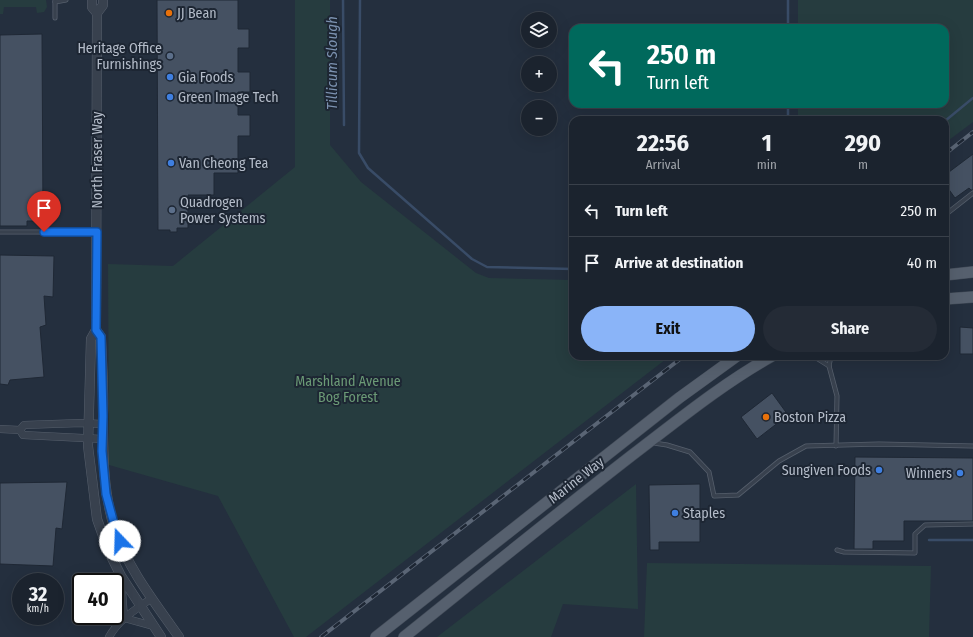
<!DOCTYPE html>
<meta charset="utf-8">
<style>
:root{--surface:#1b232e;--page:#242b36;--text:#f1f3f6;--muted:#a0a4aa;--line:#39404a;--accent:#8ab4f8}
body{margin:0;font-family:"Fira Sans Condensed",sans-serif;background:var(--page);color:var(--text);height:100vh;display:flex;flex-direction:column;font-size:15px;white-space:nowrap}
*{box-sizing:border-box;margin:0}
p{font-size:13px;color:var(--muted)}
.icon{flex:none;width:22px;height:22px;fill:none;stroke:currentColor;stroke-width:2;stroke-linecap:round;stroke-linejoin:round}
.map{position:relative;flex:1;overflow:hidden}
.side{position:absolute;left:569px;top:116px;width:380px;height:244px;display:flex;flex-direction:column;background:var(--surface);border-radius:12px;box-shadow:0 4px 16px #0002,0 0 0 1px var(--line)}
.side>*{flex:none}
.top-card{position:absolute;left:569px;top:24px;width:380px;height:84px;border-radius:12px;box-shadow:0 4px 16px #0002,0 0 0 1px var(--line);background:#00695c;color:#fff;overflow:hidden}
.tools{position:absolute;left:521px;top:12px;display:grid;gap:8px}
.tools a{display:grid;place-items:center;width:36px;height:36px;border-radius:50%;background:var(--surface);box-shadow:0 4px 16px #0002,0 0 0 1px var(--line);font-size:20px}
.speed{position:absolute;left:12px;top:573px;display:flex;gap:8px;font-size:20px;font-weight:700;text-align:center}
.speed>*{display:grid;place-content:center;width:52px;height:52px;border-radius:50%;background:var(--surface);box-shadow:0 4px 16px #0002,0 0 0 1px var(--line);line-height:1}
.speed small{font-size:10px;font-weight:400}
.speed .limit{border:2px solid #111;border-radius:6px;background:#fff;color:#111}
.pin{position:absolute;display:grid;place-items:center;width:34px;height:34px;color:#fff;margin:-41px -17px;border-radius:50% 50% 50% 0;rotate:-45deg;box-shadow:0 0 4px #0007}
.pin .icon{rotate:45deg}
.me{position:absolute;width:44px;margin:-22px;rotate:339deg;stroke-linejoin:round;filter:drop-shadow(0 0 3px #0008)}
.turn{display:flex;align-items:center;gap:14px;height:84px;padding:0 12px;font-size:18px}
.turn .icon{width:52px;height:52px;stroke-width:2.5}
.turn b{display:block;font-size:28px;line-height:34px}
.eta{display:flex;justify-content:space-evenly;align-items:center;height:68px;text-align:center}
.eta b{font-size:24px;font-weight:700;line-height:28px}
.primary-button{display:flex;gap:8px;margin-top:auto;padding:8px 12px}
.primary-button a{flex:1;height:46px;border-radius:24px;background:var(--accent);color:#111;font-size:16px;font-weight:700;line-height:46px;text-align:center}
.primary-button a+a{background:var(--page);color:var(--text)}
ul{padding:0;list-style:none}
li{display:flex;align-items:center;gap:12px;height:52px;padding:0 12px;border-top:1px solid var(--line)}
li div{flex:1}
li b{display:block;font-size:15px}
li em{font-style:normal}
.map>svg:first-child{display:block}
.green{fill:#263c3f}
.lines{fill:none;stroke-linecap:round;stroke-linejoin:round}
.stream{stroke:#394c67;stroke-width:2.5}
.building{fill:#455162;stroke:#1f2835}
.service-casing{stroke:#565f6c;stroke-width:5}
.minor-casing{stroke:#565f6c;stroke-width:8}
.tertiary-casing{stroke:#565f6c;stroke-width:10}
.primary-casing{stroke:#414a57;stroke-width:12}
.service{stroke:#38414e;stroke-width:3.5}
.minor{stroke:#38414e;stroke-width:7}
.tertiary{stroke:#38414e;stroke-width:9}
.primary{stroke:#56606e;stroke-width:11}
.rail-casing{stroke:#5a6575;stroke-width:4}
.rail{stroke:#1d2633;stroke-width:2.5;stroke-dasharray:8;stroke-linecap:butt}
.route-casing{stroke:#114b97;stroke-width:10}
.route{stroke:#1a73e8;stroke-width:7}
.food-dot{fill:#e8710a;stroke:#1d2633;stroke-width:1.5}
.service-dot{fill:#5c6f8a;stroke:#1d2633;stroke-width:1.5}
.shop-dot{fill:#3f7fe0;stroke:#1d2633;stroke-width:1.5}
.labels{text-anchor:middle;stroke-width:4;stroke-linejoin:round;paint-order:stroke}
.poi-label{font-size:14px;fill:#b4bcc9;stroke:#1d2633;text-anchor:start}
.street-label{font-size:14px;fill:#b4bcc9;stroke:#1d2633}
.park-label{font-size:14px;fill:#6b9a76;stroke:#1d2633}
.water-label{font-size:15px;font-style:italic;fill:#7c92b1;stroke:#1d2633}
</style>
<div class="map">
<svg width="973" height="637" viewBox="0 0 973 637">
<rect width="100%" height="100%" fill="#242f3e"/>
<g class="green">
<polygon points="0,0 46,0 47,7 44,12 37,13 36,7 4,7 3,14 0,14"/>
<polygon points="295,0 330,0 330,145 361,182 476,273 489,278 573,280 573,356 670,356 306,637 294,637 218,496 109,465 109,446 108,264 173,266 295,167"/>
<polygon points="798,0 973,0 973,122 945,143 945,120 798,120 798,104 945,104 945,28 798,28"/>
<polygon points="636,484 638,609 563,604 551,637 437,637"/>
<polygon points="647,563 931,566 929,637 644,637"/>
</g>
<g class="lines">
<g class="stream">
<polyline points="343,0 344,125"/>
<polyline points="360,0 359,153 368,168 472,259 487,267 573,269"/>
<polyline points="788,0 788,28"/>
<polyline points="788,104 788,120"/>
<polyline points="945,121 973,98"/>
<polyline points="929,540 973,540"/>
</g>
</g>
<g class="building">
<polygon points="157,0 238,0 238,29 249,29 249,48 238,48 238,72 250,72 250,92 238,92 238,115 250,115 250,136 238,136 238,173 214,173 214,195 188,195 188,228 177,228 177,232 170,232 170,230 158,230"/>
<polygon points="42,34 43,217 34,217 35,221 27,221 27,226 0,226 0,35"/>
<polygon points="973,154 973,190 971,190 969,188 955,198 945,184 945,175"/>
<polygon points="0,255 54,256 53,297 44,296 46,325 40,327 44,377 10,380 8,385 0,384"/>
<polygon points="960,327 973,328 973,354 960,354"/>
<polygon points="772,393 788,415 757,439 741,417"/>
<polygon points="855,457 973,458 973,521 904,521 904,541 873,541 873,549 854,549"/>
<polygon points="67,482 62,529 56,528 53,566 0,564 0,483"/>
<polygon points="700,484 700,542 659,542 659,550 650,550 649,485"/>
</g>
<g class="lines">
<g class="service-casing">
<g id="service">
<polyline points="55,0 55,18"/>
<polyline points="55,2 66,0"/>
<polyline points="945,215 973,193"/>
<polyline points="0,232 96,232"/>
<polyline points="813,356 829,366"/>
<polyline points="831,356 829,366 837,396 836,446"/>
<polyline points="654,443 667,445 690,452 709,472 714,496 738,495 779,461 806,446 879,444 973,446"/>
<polyline points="837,550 844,552 915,553 915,534 925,525 973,524"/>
</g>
</g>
<g class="minor-casing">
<g id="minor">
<polyline points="0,429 20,430"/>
<polyline points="20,430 23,435 103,439"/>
<polyline points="20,430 24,425 81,423 103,424"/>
<polyline points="121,577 124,618 153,626"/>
<path d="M 109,637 C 119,619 135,610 152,598"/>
</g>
</g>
<g class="tertiary-casing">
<g id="tertiary">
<polyline points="92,0 92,7 97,13"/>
<polyline points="103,0 103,5 97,13 96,330 91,339 88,446 97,519 108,550 121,576 161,637"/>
<path d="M 96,330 L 101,337 C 102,364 104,390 103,416 C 103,455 103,493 115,530 C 128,569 156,604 179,637"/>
</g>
</g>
<g class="primary-casing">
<g id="primary">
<polyline points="945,275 973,272"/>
<polyline points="945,299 973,297"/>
<polyline points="376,637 679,398 737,356"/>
<path d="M 404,637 C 480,576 555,515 631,456 C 677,421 722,384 772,356"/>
</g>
</g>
<use href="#service" class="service"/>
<use href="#minor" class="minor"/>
<use href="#tertiary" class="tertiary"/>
<use href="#primary" class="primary"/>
<g class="rail-casing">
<g id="rail">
<polyline points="945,154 973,132"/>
<polyline points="321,637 684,356"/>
</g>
</g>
<use href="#rail" class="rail"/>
</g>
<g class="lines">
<g class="route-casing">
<polyline id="route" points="44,232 97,232 96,330 101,337 103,416 102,451 106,494 116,531 120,541"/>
</g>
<use href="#route" class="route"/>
</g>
<g class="food-dot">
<circle cx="169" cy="13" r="4"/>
<circle cx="766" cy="417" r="4"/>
</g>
<g class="service-dot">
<circle cx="170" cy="56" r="4"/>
<circle cx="172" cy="210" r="4"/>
</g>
<g class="shop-dot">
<circle cx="170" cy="77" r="4"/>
<circle cx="170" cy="97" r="4"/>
<circle cx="171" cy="163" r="4"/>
<circle cx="879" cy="470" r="4"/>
<circle cx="960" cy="473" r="4"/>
<circle cx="675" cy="513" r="4"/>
</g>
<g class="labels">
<g class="poi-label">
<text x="177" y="18">JJ Bean</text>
<text x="162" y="53" text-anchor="end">Heritage Office<tspan x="162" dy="16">Furnishings</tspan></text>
<text x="178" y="82">Gia Foods</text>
<text x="178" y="102">Green Image Tech</text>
<text x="179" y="168">Van Cheong Tea</text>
<text x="180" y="207">Quadrogen<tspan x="180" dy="16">Power Systems</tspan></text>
<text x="774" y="422">Boston Pizza</text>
<text x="871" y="475" text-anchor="end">Sungiven Foods</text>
<text x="952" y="478" text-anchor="end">Winners</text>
<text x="683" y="518">Staples</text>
</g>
<g class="street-label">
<text transform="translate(97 160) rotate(-90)" y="5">North Fraser Way</text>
<text transform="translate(576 480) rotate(-38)" y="5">Marine Way</text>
</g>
<g class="park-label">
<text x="348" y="386">Marshland Avenue<tspan x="348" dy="16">Bog Forest</tspan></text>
</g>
<g class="water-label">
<text transform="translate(332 63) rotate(-90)" y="5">Tillicum Slough</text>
</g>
</g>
</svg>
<div class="tools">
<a><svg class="icon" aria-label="layers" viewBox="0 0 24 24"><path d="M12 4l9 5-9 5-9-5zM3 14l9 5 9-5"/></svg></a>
<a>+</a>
<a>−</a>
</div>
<div class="speed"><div>32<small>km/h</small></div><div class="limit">40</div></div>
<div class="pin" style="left:44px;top:232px;background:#d93025"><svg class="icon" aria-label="arrive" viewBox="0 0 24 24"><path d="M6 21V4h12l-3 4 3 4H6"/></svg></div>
<svg class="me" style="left:120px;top:541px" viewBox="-20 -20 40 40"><circle r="19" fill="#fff"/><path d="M0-13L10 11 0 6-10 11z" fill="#1a73e8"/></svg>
<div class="top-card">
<div class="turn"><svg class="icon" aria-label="left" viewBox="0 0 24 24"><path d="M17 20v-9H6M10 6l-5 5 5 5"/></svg><div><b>250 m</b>Turn left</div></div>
</div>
<section class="side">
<div class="eta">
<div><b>22:56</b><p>Arrival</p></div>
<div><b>1</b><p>min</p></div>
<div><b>290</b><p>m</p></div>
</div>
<ul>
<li><svg class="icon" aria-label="left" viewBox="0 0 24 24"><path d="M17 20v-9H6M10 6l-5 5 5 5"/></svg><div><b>Turn left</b></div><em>250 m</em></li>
<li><svg class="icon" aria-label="arrive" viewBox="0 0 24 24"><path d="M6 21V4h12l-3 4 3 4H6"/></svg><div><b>Arrive at destination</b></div><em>40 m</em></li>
</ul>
<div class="primary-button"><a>Exit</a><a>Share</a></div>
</section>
</div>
